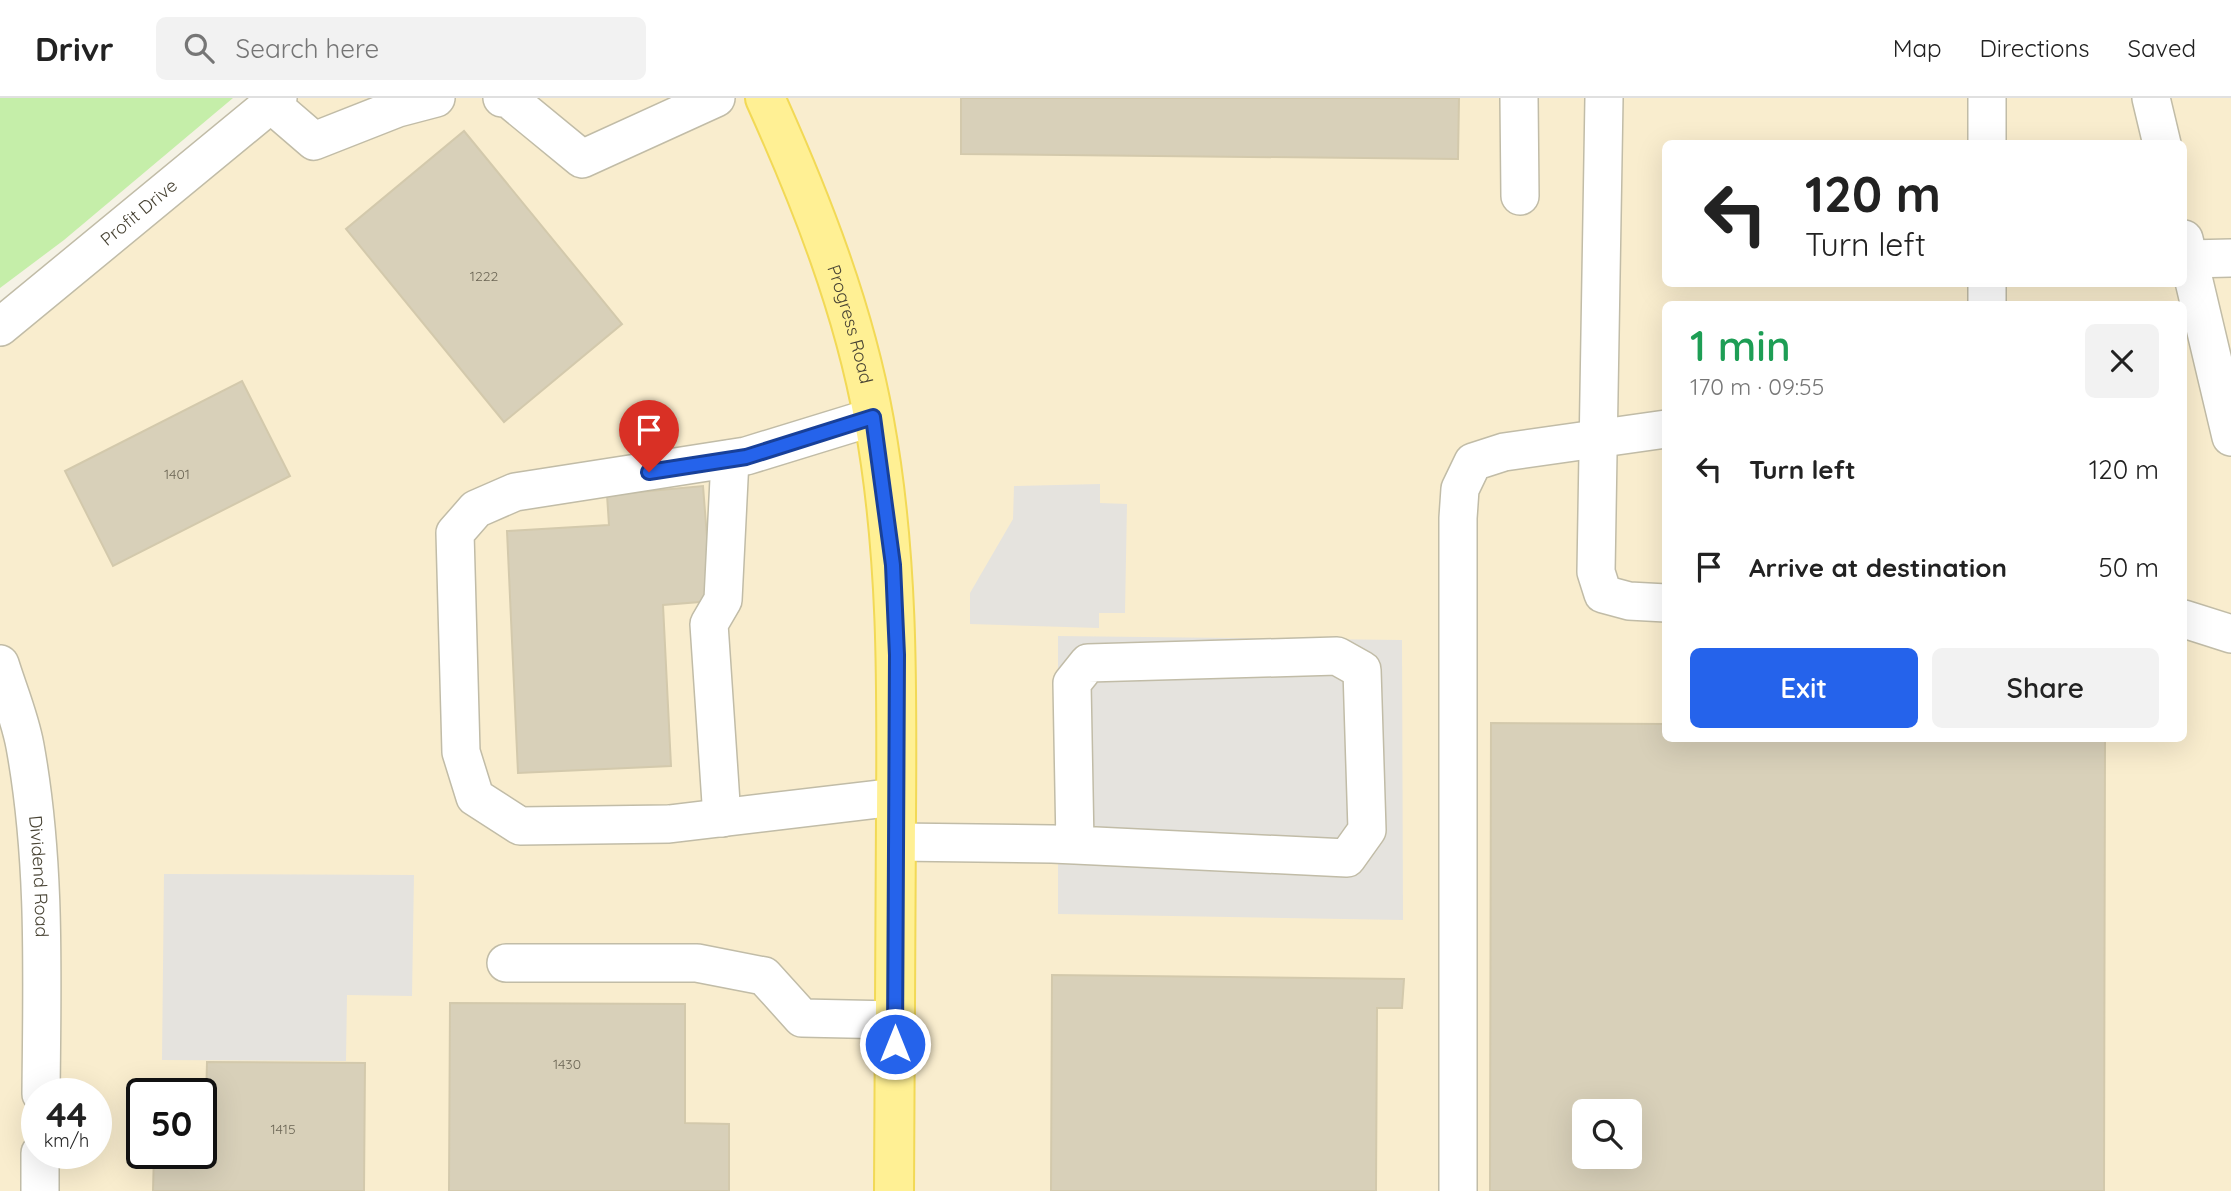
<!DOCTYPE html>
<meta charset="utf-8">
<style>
:root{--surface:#fff;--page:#f2f2f2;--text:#222;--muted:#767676;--line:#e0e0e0;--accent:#2563eb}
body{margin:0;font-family:Quicksand,sans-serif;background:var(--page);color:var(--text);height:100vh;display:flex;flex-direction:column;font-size:26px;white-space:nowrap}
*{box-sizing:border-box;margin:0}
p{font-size:23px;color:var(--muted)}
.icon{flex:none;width:38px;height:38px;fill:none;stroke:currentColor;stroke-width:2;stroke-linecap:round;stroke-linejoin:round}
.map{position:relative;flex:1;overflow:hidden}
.sheet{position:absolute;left:1662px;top:203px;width:525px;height:441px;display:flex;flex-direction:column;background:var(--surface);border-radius:10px;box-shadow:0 7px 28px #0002}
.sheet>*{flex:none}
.guide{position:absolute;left:1662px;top:42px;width:525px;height:147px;border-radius:10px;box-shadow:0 7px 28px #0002;background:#fff;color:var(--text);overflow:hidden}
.buttons{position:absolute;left:1572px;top:1001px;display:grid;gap:14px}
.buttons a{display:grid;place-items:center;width:70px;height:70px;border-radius:10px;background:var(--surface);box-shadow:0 7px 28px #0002;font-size:35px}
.speed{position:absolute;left:21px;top:980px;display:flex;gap:14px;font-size:35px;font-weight:700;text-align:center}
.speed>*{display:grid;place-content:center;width:91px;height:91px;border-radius:50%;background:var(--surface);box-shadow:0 7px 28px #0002;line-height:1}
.speed small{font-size:18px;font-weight:400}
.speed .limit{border:4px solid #111;border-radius:10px;background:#fff;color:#111}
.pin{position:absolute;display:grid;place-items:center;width:60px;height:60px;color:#fff;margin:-72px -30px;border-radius:50% 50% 50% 0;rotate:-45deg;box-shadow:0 0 7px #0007}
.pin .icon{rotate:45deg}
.me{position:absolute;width:77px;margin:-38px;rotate:0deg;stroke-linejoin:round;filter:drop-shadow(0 0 5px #0008)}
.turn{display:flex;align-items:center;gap:24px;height:147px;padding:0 28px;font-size:32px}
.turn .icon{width:91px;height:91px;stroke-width:2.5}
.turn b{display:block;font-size:49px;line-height:60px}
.round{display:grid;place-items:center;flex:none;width:74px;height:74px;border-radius:10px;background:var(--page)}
.headline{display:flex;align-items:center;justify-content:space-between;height:119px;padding:0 28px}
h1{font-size:42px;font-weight:600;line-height:52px;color:#1e9e55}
.button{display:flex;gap:14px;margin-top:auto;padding:14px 28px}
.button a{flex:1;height:80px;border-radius:10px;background:var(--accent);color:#fff;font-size:28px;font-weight:600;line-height:80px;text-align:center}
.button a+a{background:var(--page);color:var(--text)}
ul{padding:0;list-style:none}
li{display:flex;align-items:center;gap:21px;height:98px;padding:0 28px}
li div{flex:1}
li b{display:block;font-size:26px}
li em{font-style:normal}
header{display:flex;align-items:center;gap:42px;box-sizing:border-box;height:98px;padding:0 35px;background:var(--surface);border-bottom:2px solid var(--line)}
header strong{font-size:33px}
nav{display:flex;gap:38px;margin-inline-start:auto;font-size:24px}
.search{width:490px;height:63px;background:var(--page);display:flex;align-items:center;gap:18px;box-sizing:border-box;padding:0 24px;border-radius:10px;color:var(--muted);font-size:26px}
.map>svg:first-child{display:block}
.commercial{fill:#f9edce;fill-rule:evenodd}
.green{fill:#c5eea9}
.parking{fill:#e5e3de}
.building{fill:#d8d0b9;stroke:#d3c9ac;stroke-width:2;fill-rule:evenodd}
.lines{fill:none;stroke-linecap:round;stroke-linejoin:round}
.minor-casing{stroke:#c1bca7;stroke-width:40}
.major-casing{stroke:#f2d956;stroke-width:42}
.minor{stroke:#fff;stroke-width:37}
.major{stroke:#fff094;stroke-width:38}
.route-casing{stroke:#184099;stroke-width:18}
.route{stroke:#2563eb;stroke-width:12}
.labels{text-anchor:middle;stroke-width:5;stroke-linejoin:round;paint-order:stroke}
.number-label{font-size:14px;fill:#6c6655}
.street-label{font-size:18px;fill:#484334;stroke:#fff}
</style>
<header>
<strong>Drivr</strong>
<div class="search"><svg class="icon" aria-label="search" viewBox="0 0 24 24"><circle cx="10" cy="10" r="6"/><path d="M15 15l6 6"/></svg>Search here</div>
<nav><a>Map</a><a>Directions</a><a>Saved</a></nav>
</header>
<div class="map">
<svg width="2231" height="1093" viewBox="0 0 2231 1093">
<rect width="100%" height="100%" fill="#f5f2e5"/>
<path class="commercial" d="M 285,0 L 2231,0 L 2231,1093 L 0,1093 L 0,237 ZM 1666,46 L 2184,46 L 2184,186 L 1666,186 ZM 1666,206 L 2184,206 L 2184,640 L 1666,640 ZM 37,996 L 96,996 L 96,1055 L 37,1055 ZM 142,996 L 201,996 L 201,1055 L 142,1055 ZM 1584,1013 L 1629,1013 L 1629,1059 L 1584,1059 Z"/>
<polygon class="green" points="0,0 233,0 64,142 0,190"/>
<g class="parking">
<polygon points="1100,386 1100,405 1127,406 1125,515 1099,515 1099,530 970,526 970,495 1013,421 1014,388"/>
<polygon points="1058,538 1402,542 1403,822 1058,816"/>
<polygon points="164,776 414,777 412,898 347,897 346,963 162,962"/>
</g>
<g class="building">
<polygon points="961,0 1459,0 1458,61 961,56"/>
<polygon points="464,33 622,226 504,324 346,131"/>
<polygon points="242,283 290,378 113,468 65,373"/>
<polygon points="703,388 712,503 663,507 671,668 518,675 507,433 609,427 607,397"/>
<path d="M 1491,625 L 1666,626 L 1666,640 L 2105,640 L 2104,1093 L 1490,1093 ZM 1584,1013 L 1629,1013 L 1629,1059 L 1584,1059 Z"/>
<polygon points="1052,877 1404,881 1402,910 1377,910 1376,1093 1051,1093"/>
<polygon points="450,905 685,906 685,1025 729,1026 729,1093 449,1093"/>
<polygon points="207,964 365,965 364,1093 153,1093 154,1055 201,1055 201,1006 206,1006"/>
</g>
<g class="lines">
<g class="minor-casing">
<g id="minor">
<polyline points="502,0 509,1 582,61 716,0"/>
<polyline points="1519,0 1520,98"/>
<polyline points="1604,0 1596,474 1603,496 1629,503 1666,505"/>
<polyline points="1987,0 1987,46"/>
<polyline points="2151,0 2162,46"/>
<polyline points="271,6 314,43 398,10 436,0"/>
<polyline points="2184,141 2231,339"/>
<polyline points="2189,161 2231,160"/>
<polyline points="1987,186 1987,206"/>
<path id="s1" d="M 0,229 L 278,0"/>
<polyline points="873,319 746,358 515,394 476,411 455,435 461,654 475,699 520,728 669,726 896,699"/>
<polyline points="2184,521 2231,536"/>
<path id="s2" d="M 0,566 C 8,592 20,620 25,648 C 46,763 42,879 41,996"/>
<polyline points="722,720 709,526 723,502 730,361"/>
<polyline points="896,744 1052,746 1075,747 1347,760 1367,732 1362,572 1337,558 1088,565 1072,585 1075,747"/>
<polyline points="506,865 697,865 764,878 802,920 895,922"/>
<polyline points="40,1093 40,1055"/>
<polyline points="1458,1093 1458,420 1460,391 1473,364 1504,354 1666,331"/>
</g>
</g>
<g class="major-casing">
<g id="major">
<path id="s3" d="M 765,0 C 811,102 854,211 874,323 C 898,454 897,585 896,718 C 895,843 895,968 894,1093"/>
</g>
</g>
<use href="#minor" class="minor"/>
<use href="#major" class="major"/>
</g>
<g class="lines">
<g class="route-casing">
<polyline id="route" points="649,374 746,359 873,319 893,467 897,557 895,946"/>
</g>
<use href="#route" class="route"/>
</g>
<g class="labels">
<g class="number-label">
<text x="484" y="183">1222</text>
<text x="177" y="381">1401</text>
<text x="567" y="971">1430</text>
<text x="283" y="1036">1415</text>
</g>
<g class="street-label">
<text dy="6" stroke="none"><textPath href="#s1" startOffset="180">Profit Drive</textPath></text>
<text dy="6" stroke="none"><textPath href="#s3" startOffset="242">Progress Road</textPath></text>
<text dy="6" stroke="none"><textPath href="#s2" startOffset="217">Dividend Road</textPath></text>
</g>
</g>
</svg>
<div class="buttons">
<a><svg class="icon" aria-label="search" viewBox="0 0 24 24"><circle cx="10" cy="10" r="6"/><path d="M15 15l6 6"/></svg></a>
</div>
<div class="speed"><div>44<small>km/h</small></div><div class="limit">50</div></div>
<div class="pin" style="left:649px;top:374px;background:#d93025"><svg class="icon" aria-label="arrive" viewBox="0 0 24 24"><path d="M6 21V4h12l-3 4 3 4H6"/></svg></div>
<svg class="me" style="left:895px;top:946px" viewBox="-20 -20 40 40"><circle r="17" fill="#2563eb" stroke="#fff" stroke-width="3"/><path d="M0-11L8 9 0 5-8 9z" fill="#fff"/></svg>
<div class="guide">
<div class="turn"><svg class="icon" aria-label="left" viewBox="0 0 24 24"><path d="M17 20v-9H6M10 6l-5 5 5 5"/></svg><div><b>120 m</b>Turn left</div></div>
</div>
<section class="sheet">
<div class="headline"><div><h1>1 min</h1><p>170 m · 09:55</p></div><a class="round"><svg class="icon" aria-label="close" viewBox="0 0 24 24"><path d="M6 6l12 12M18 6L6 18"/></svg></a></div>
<ul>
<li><svg class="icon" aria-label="left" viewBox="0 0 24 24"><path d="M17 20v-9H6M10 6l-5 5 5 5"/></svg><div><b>Turn left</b></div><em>120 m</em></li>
<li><svg class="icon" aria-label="arrive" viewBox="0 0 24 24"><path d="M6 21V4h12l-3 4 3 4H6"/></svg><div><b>Arrive at destination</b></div><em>50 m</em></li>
</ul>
<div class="button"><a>Exit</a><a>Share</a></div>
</section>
</div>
